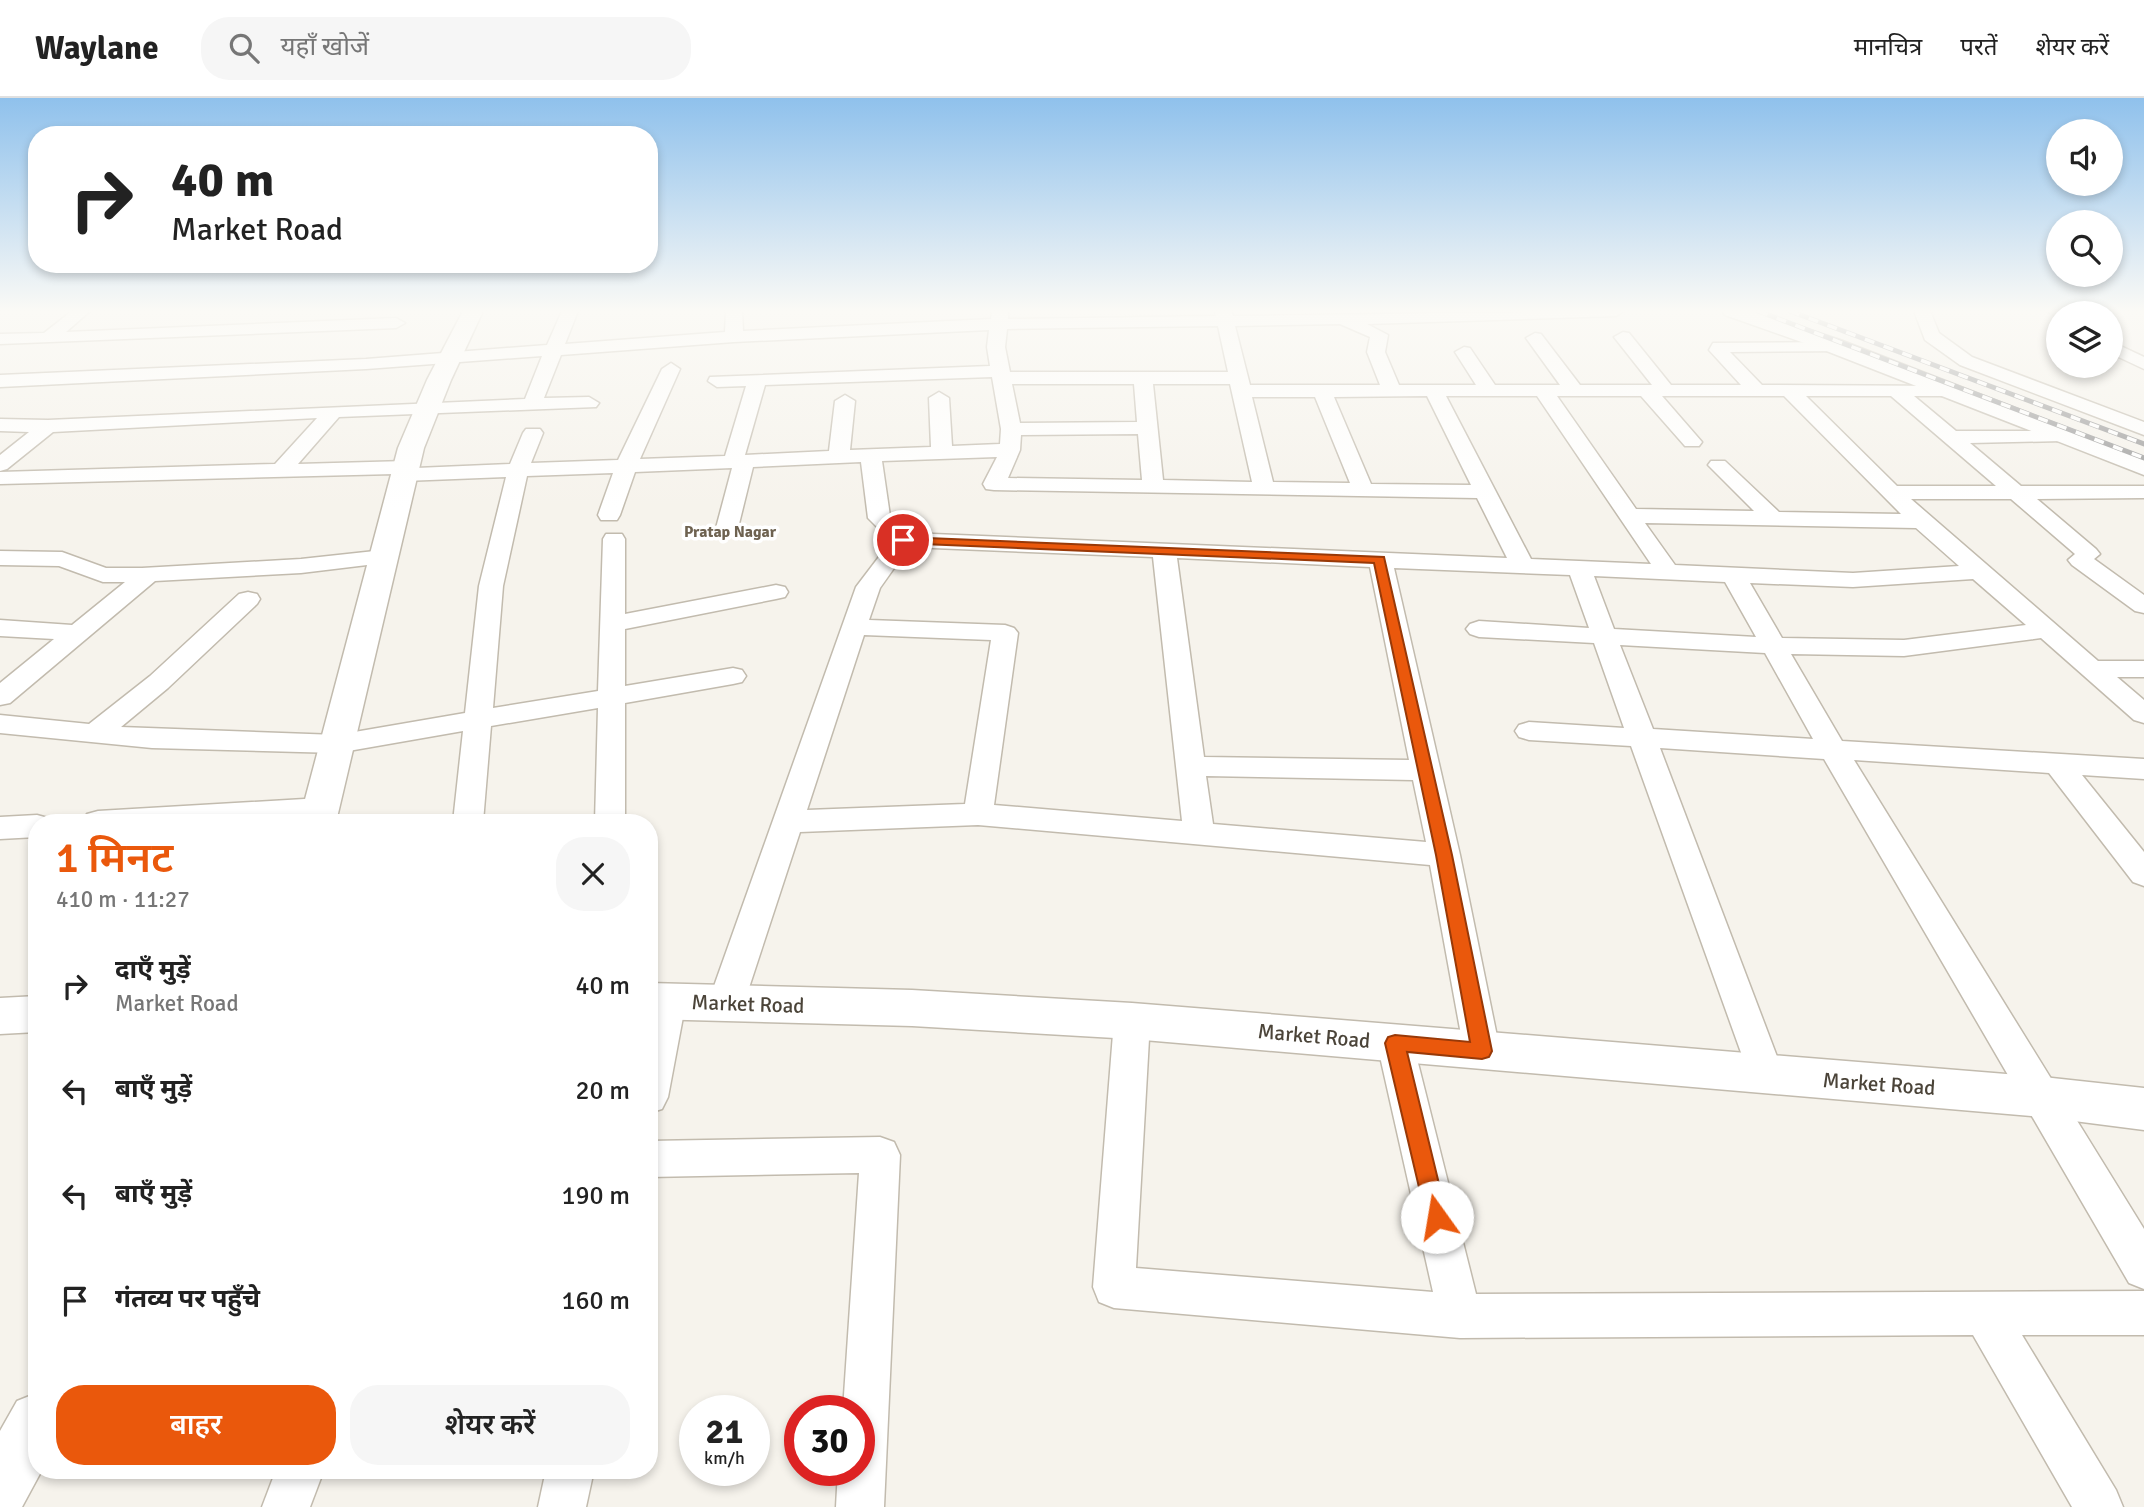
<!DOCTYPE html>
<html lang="hi">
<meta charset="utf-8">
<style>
:root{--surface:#fff;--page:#f6f6f6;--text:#222;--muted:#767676;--line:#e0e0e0;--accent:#ea580c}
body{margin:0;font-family:Signika,"Noto Sans Devanagari",sans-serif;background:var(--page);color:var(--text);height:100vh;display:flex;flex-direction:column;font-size:26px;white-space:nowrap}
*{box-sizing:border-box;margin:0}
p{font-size:23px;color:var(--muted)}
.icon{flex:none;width:38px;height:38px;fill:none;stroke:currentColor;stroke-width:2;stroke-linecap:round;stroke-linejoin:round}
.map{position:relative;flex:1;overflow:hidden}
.drawer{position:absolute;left:28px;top:716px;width:630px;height:665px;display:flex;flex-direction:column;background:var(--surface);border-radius:28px;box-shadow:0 4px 10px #0003}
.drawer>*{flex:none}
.banner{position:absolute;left:28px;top:28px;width:630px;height:147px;border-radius:28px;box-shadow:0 4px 10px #0003;background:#fff;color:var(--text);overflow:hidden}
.tools{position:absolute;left:2046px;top:21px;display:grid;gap:14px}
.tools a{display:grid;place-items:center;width:77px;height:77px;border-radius:50%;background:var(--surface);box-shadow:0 4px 10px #0003;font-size:35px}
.speed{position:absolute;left:679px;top:1297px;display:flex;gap:14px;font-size:35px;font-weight:700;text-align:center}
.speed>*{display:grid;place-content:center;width:91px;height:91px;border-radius:50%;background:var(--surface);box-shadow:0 4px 10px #0003;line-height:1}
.speed small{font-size:18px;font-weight:400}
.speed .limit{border:10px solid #d22;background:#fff;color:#111}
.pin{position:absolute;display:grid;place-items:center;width:60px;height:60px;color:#fff;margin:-30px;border:4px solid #fff;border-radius:50%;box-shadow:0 2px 7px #0007}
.me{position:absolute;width:77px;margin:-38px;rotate:347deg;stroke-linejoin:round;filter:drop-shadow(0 0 5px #0008)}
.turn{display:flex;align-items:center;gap:24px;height:147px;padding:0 28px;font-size:32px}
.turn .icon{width:91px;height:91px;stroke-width:2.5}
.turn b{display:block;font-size:49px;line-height:60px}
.round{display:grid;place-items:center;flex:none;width:74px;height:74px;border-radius:28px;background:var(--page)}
.headline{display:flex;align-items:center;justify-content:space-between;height:119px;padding:0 28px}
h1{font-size:42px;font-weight:600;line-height:52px;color:var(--accent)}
.primary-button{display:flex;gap:14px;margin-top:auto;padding:14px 28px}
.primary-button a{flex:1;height:80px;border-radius:28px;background:var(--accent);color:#fff;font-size:28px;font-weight:600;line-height:80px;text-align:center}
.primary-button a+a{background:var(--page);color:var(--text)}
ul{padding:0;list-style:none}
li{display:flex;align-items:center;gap:21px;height:105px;padding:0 28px}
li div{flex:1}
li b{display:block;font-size:26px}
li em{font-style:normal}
header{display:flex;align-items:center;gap:42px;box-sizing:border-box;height:98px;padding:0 35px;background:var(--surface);border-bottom:2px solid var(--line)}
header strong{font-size:33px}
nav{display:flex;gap:38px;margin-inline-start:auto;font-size:24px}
.search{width:490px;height:63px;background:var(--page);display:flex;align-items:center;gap:18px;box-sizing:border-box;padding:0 24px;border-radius:28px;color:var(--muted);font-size:26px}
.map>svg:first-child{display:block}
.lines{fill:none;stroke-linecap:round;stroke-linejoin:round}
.minor-casing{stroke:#c2bbae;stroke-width:3}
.tertiary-casing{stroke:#c2bbae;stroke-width:3}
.minor{fill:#fff;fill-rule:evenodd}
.tertiary{fill:#fff;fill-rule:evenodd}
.rail-casing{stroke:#9a9a9a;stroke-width:5}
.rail{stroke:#fff;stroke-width:3.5;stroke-dasharray:10;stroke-linecap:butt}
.route{fill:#ea580c;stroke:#983908;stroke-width:2}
.labels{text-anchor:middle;stroke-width:7;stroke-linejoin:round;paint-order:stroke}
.far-neighbourhood-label{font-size:16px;font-weight:bold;fill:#6e6250;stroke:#fff}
.near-street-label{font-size:21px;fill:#4b4439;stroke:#fff}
</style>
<header>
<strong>Waylane</strong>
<div class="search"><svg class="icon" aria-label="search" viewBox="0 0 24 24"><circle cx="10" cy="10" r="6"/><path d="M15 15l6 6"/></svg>यहाँ खोजें</div>
<nav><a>मानचित्र</a><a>परतें</a><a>शेयर करें</a></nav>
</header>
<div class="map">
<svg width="2144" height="1409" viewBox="0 0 2144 1409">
<rect width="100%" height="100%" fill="#f6f3ec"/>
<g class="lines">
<g class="minor-casing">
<g id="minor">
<polygon points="72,213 90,213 66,234 396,220 405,225 396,230 0,246 0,236 44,235"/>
<path d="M 562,213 L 578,213 L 565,246 L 725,234 L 726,213 L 742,213 L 743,233 L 991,221 L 992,213 L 1008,213 L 1008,221 L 1216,218 L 1215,213 L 1231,213 L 1233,218 L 1624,213 L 1616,218 L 1367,226 L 1388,237 L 1385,254 L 1399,287 L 1476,287 L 1455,254 L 1464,249 L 1470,250 L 1495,287 L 1560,287 L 1526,240 L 1535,235 L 1541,236 L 1580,287 L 1652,287 L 1614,239 L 1623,234 L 1629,235 L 1671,287 L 1741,287 L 1709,252 L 1713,245 L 1838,244 L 1844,245 L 1847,249 L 1844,253 L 1730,254 L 1762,287 L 1957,288 L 1959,292 L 1950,298 L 1914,298 L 1956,333 L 2069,333 L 2072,337 L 2069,341 L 2062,343 L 1970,345 L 2021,388 L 2144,388 L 2144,400 L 2037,401 L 2096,451 L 2100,456 L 2094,461 L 2144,497 L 2144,515 L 2135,513 L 2072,467 L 2068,462 L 2075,456 L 2011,401 L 1911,401 L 2098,563 L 2144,563 L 2144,579 L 2117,579 L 2144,602 L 2144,625 L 2134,622 L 2041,540 L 1904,558 L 1791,556 L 1842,643 L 2144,661 L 2144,681 L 2082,677 L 2144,754 L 2144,788 L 2133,784 L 2049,675 L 1854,662 L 2144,1131 L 2144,1191 L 2129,1185 L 1824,661 L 1660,650 L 1784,977 L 1779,988 L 1766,993 L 1753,988 L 1631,648 L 1529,642 L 1519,639 L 1515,633 L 1519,627 L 1529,624 L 1624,630 L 1594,545 L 1479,539 L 1470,536 L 1466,531 L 1470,526 L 1479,523 L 1589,530 L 1570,477 L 1394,470 L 1460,757 L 1500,953 L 1495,964 L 1482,968 L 1469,964 L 1464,953 L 1430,767 L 978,727 L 800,734 L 744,905 L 738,915 L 726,919 L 714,915 L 708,905 L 856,489 L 891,443 L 868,420 L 861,364 L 753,369 L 738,430 L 735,435 L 719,435 L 716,430 L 732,370 L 635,374 L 620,417 L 617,422 L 601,422 L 598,417 L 613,375 L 527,378 L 503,488 L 493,610 L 598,593 L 603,441 L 606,436 L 622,436 L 625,441 L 625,516 L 776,487 L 785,489 L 788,494 L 785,499 L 776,501 L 625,531 L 625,588 L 733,570 L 742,572 L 746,578 L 742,584 L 733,586 L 625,605 L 625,724 L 595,724 L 598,610 L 491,628 L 483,724 L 453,724 L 463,633 L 337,655 L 152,650 L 0,635 L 0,617 L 89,626 L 150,578 L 239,496 L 248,494 L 257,496 L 260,501 L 257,506 L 168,590 L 121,629 L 337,637 L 465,615 L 479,488 L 506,379 L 404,383 L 397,381 L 394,376 L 0,386 L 0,374 L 275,366 L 317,320 L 53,334 L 7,371 L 0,373 L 0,357 L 29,334 L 0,333 L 0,321 L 48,322 L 525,301 L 542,258 L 366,271 L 0,289 L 0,277 L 366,261 L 547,247 ZM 1340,226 L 1370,239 L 1367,254 L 1380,287 L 1250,287 L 1235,228 ZM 1218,228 L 1228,274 L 1010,274 L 1005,249 L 1007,231 ZM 989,232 L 987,249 L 990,268 L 710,279 L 708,283 L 717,289 L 746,288 L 725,358 L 640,361 L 680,271 L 671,265 L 662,271 L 618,362 L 531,365 L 543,335 L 540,331 L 526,331 L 523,335 L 510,366 L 416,370 L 413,365 L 406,363 L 298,366 L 339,319 L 596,309 L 599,305 L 589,299 L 544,300 L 561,257 L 734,244 ZM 992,279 L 1001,331 L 1000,346 L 952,348 L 949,300 L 939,294 L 929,300 L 931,349 L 850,352 L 855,303 L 845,297 L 835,303 L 829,353 L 745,357 L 765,287 ZM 1012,286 L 1134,286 L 1137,324 L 1020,325 ZM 1153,286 L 1230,286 L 1252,384 L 1163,382 ZM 1427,298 L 1471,387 L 1371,386 L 1334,299 ZM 1446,298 L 1537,298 L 1651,466 L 1531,461 ZM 1557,298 L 1641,298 L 1685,348 L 1699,348 L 1702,344 L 1662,298 L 1784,298 L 1901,416 L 1779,414 L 1725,363 L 1711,363 L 1708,367 L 1754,413 L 1636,411 ZM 1806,298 L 1891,298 L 1996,388 L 1897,388 ZM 1252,299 L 1315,299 L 1350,385 L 1273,384 ZM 1138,336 L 1142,382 L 1008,380 L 1020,352 L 1021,337 ZM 997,359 L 983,386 L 986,391 L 994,392 L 1477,400 L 1507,460 L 909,435 L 890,418 L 882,363 ZM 1645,425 L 1916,430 L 1959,468 L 1853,475 L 1675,467 ZM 909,449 L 1153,459 L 1182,723 L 994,707 L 1018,535 L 1014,530 L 1005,527 L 869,522 L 880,490 ZM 1177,460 L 1370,469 L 1409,662 L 1204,659 ZM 1594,478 L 1725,484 L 1756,539 L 1614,531 ZM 1973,481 L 2026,527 L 1904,542 L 1782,540 L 1750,485 L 1853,489 ZM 864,537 L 991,542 L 965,706 L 807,712 ZM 1620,547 L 1765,555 L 1813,641 L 1653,631 ZM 1206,678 L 1413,682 L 1426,744 L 1213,726 Z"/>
<polygon points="1914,213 1930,213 1939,235 1972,259 2144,324 2144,337 1960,267 1925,242"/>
<polygon points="2046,213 2065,213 2066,215 2058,215 2058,220"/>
<polygon points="2110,243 2144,259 2144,271 2110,255"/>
<polygon points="384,452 392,454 396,459 392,464 301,475 155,483 10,605 0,607 0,585 54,541 0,538 0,522 72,527 125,484 103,484 59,468 0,467 0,453 62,454 106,470 142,470 301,461"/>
<polygon points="321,700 332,703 336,710 332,717 257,724 83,724 87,716 98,713"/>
<polygon points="37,717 48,720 50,724 37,724 37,739 0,741 0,719"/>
<polygon points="669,889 681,893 686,903 668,999 662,1011 649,1015 649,913 657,893"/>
<polygon points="1132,908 1145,913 1150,923 1136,1170 1433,1194 1377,945 1382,934 1395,930 1408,934 1413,945 1476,1196 2144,1193 2144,1237 2022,1237 2116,1392 2123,1409 2072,1409 1973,1237 1460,1240 1114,1210 1099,1204 1093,1189 1114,923 1119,913"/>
<polygon points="880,1039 894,1044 900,1057 884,1409 836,1409 838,1372 859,1372 859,1312 843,1312 859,1075 649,1079 649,1043"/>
<polygon points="276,1372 324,1372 310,1409 262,1409"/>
<polygon points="546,1372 594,1372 586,1409 538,1409"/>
</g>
</g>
<g class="tertiary-casing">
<g id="tertiary">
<polygon points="463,213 483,213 451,282 424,350 336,724 299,724 398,350 427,282"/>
<polygon points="1722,213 1752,213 1840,242 2144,360 2144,377 1824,252 1725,217"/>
<polygon points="649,885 912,892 1132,905 2043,979 2144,990 2144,1032 2043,1019 1132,941 912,928 649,921"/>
<polygon points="37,898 37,934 0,936 0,900"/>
<polygon points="37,1295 37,1372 42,1372 22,1409 0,1409 0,1333 17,1303"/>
</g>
</g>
<use href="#minor" class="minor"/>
<use href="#tertiary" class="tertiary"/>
<g class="rail-casing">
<g id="rail">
<polyline points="1758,213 2144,360"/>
<polyline points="1790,213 2144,346"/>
</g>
</g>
<use href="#rail" class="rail"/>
</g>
<linearGradient id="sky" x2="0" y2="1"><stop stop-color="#8fc1ec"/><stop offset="0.52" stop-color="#fbfaf6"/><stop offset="1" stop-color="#fbfaf6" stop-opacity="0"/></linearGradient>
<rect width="2144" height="410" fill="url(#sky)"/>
<polygon class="route" points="903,439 1384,459 1452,757 1492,953 1489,959 1482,961 1407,954 1447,1119 1444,1126 1437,1129 1429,1126 1426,1119 1385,945 1388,939 1395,937 1470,944 1436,757 1374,465 899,445 897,442"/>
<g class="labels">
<g class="far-neighbourhood-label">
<text x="730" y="439">Pratap Nagar</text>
</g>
<g class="near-street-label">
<text transform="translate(748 906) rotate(2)" y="7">Market Road</text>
<text transform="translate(1314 938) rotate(5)" y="7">Market Road</text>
<text transform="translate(1879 986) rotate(4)" y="7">Market Road</text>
</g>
</g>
</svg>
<div class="tools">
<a><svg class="icon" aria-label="sound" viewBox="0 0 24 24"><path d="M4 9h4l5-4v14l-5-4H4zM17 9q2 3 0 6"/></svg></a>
<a><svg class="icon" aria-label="search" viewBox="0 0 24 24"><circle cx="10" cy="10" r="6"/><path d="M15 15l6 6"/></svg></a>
<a><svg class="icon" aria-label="layers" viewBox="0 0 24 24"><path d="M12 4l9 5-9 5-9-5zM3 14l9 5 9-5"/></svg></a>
</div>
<div class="speed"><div>21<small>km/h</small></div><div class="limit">30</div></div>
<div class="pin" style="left:903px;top:442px;background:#d93025"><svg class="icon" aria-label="arrive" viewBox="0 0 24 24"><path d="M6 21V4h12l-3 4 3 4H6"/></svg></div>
<svg class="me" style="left:1437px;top:1119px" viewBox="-20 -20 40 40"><circle r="19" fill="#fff"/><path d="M0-13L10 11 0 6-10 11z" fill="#ea580c"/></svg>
<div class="banner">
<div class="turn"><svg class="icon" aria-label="right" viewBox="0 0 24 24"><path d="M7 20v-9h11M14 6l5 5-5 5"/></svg><div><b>40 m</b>Market Road</div></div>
</div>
<section class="drawer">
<div class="headline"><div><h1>1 मिनट</h1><p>410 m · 11:27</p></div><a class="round"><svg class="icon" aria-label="close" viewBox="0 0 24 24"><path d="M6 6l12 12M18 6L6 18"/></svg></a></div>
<ul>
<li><svg class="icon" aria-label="right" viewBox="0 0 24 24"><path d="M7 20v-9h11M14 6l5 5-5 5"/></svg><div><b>दाएँ मुड़ें</b><p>Market Road</p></div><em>40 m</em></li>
<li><svg class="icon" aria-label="left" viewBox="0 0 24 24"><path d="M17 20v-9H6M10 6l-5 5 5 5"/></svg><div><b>बाएँ मुड़ें</b></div><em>20 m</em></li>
<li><svg class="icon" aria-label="left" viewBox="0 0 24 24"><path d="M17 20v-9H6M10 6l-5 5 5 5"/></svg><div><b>बाएँ मुड़ें</b></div><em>190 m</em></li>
<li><svg class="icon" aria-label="arrive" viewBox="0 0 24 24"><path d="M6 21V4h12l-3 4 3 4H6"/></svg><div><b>गंतव्य पर पहुँचे</b></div><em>160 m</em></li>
</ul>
<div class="primary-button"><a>बाहर</a><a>शेयर करें</a></div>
</section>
</div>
